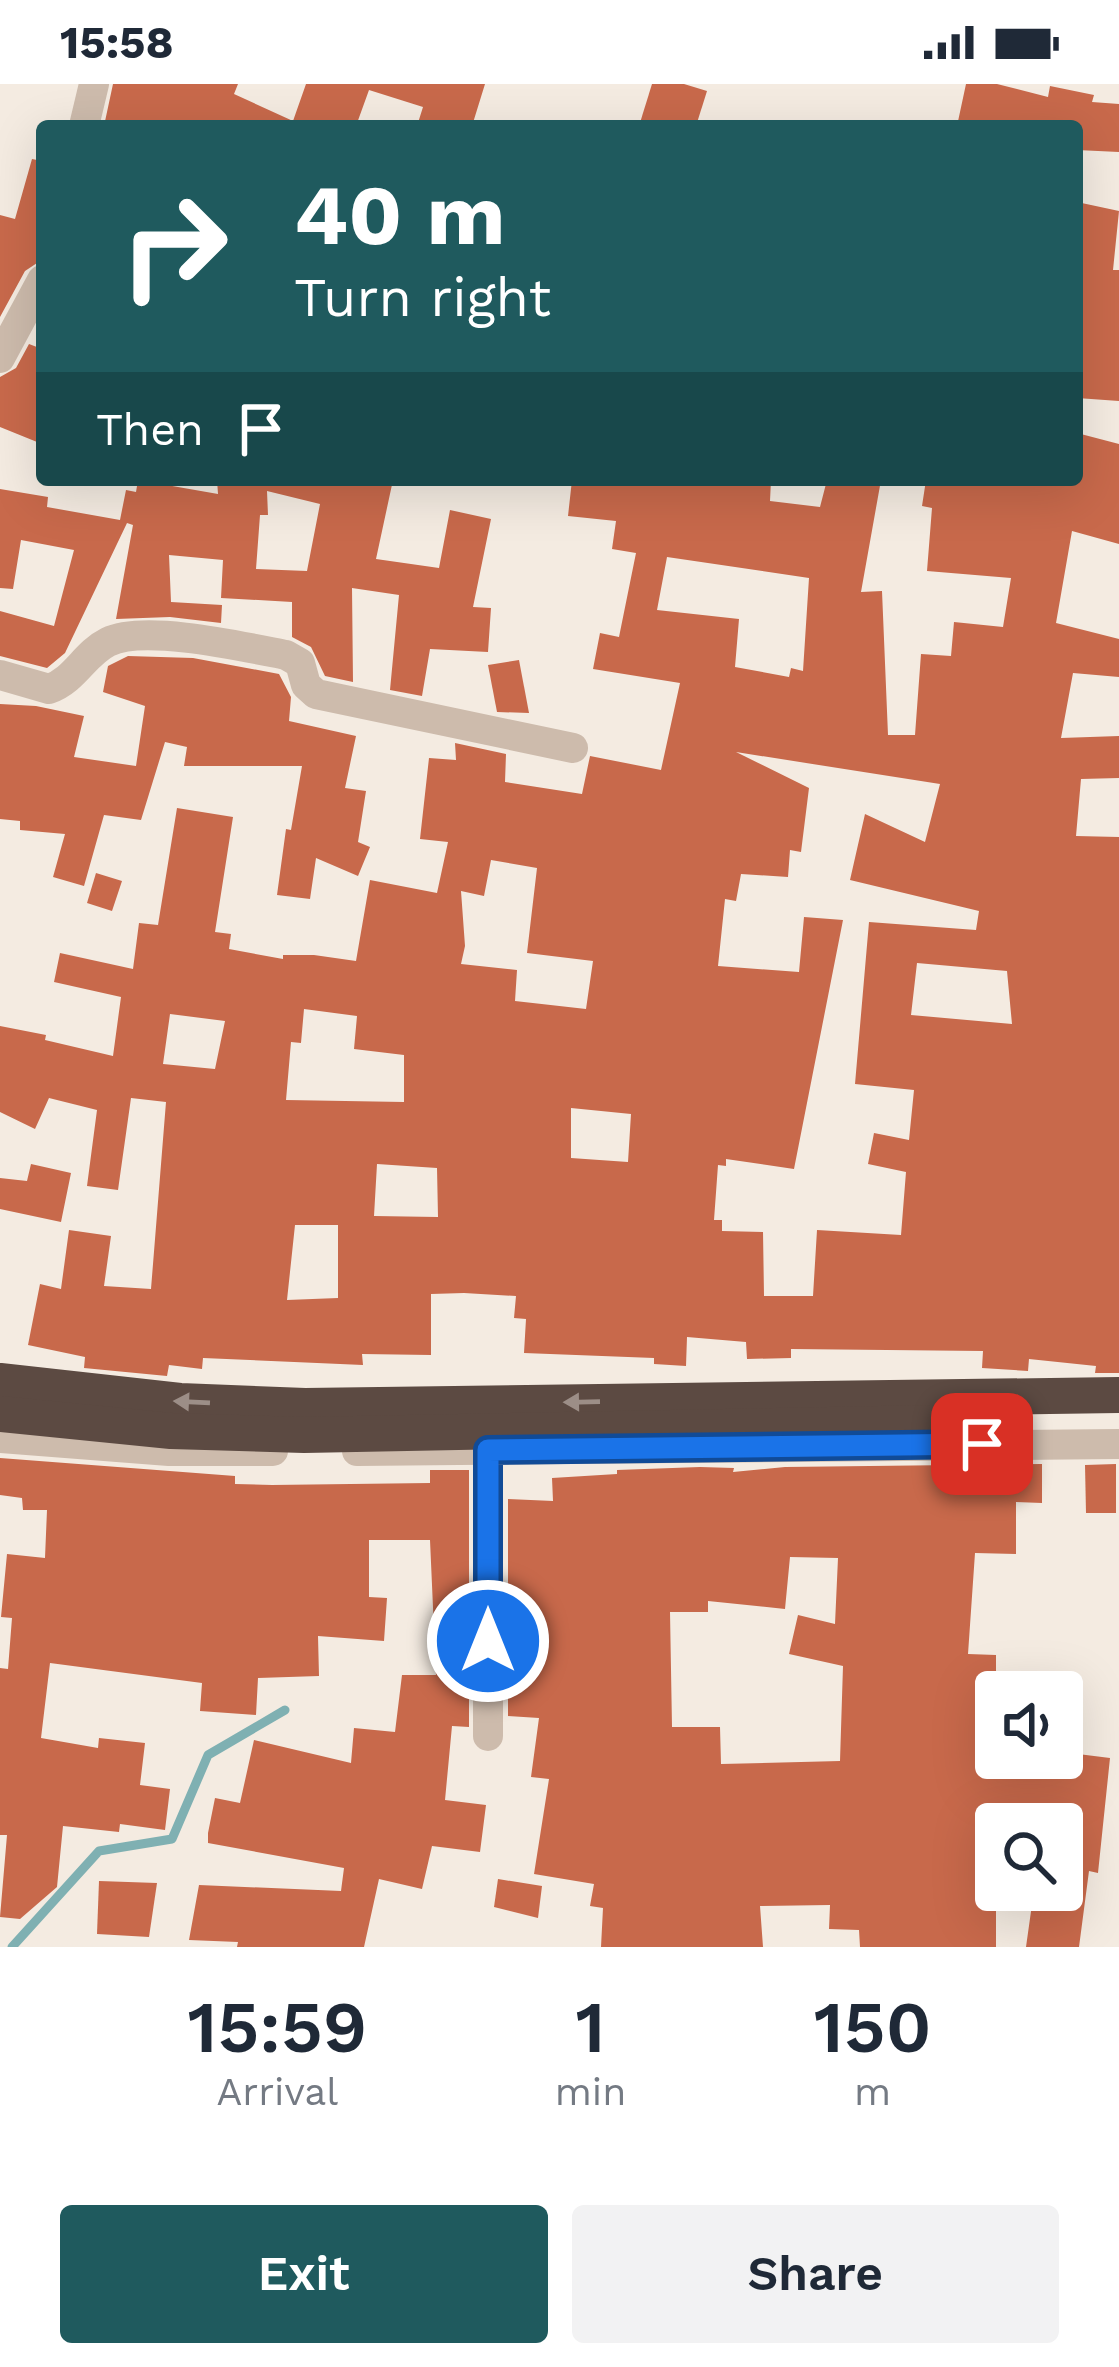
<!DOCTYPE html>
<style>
:root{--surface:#fff;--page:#f2f2f3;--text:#1f2937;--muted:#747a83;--accent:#1f5a5e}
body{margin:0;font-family:"Work Sans",sans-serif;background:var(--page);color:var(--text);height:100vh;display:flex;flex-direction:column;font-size:45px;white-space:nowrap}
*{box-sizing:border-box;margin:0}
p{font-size:39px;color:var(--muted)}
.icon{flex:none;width:66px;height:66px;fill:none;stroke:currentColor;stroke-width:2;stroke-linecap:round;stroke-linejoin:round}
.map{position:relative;height:1863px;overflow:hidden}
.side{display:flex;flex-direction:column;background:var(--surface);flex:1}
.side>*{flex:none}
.guide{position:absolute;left:36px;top:36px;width:1047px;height:366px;border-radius:12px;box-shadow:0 12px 48px #0002;background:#1f5a5e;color:#fff;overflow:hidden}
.fabs{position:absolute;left:975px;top:1587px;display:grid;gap:24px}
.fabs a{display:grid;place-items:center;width:108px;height:108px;border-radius:12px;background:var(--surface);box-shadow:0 12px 48px #0002;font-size:60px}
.pin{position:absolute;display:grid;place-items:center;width:102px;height:102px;color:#fff;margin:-51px;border-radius:24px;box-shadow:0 6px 18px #0006}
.me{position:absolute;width:132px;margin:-66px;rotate:0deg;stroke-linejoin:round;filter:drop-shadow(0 0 9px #0008)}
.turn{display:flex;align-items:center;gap:42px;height:252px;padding:0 60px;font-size:54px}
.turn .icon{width:156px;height:156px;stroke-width:2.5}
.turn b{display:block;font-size:84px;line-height:102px}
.then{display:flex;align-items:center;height:114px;padding:0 60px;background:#0003;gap:24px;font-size:45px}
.eta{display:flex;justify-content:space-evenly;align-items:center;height:204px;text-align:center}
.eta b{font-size:72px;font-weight:600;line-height:84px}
.action{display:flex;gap:24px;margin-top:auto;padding:24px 60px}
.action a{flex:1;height:138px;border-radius:12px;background:var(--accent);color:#fff;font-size:48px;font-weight:600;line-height:138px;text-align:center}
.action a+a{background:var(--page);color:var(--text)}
.status{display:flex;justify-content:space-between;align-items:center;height:84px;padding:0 60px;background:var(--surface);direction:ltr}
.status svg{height:33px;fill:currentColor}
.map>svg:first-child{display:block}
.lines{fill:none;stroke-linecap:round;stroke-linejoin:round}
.stream{stroke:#7fb0b2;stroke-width:9}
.building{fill:#c8694b;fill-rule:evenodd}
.minor{stroke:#cdbbac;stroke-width:30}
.highway{stroke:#5c4a42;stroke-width:36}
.oneway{fill:#9c8e87}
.route-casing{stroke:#114b97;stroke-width:30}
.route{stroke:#1a73e8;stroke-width:21}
</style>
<div class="status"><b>15:58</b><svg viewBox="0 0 49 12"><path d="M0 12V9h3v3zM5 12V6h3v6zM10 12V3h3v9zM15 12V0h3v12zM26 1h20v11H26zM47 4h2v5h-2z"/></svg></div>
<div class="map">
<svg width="1119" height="1863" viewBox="0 0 1119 1863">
<rect width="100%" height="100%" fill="#f4ebe1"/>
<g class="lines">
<polyline class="stream" points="12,1863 99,1767 172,1755 208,1671 285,1626"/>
</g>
<g class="building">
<polygon points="113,0 238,0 234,10 293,37 306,0 485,0 472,42 417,42 423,23 369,6 356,42 104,42"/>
<polygon points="652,0 684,0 707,7 696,42 639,42"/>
<polygon points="966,0 997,0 1048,13 1050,2 1094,11 1092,18 1119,20 1119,68 1077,66 1077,42 957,42"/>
<polygon points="32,75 42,77 42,167 40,177 25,187 0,233 0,131 15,135"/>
<polygon points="1077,118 1119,127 1113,186 1119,186 1119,317 1077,314"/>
<polygon points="29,260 42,265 42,360 0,343 0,293 16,284"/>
<path d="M 1077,349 L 1119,360 L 1119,460 L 1072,447 L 1056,539 L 1119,555 L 1119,593 L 1073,589 L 1061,654 L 1119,652 L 1119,694 L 1081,695 L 1076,752 L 1119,753 L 1119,1289 L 1095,1289 L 1096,1282 L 1029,1275 L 1028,1287 L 982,1284 L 983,1267 L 791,1265 L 791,1274 L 747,1275 L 746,1258 L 687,1253 L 686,1282 L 654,1280 L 654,1274 L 524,1269 L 526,1235 L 514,1234 L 516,1212 L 464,1209 L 431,1210 L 431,1271 L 362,1270 L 363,1281 L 203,1274 L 202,1285 L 169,1281 L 167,1292 L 84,1284 L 85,1273 L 28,1261 L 40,1200 L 61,1205 L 69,1146 L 111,1152 L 104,1202 L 151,1205 L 166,1018 L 131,1014 L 118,1106 L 87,1102 L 97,1026 L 49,1014 L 35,1045 L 0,1028 L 0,942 L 46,951 L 45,956 L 113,972 L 121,913 L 54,898 L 60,869 L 133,885 L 139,839 L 158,841 L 177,724 L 233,733 L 215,848 L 231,850 L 229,865 L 283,875 L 283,871 L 314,871 L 356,877 L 370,796 L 437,809 L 448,758 L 420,755 L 429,674 L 456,676 L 455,659 L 506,670 L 505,698 L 582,710 L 590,672 L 661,686 L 680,599 L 593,585 L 600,549 L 619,553 L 636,469 L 612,465 L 616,437 L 568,432 L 572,396 L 771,396 L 770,417 L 820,423 L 827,396 L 881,396 L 861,508 L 882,507 L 888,651 L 915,651 L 921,570 L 951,572 L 954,538 L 1003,543 L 1011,494 L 927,487 L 932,424 L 922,422 L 926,396 L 1077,396 ZM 667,473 L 809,494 L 803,587 L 791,584 L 789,593 L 735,583 L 739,535 L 657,526 ZM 736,668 L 940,700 L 925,758 L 865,730 L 850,796 L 979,827 L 976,846 L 869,838 L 855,1000 L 914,1006 L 909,1056 L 874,1049 L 868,1080 L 906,1088 L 901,1151 L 817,1146 L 813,1212 L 764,1212 L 763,1148 L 722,1147 L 722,1136 L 714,1136 L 718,1081 L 726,1082 L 726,1075 L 794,1085 L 843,836 L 804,833 L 799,888 L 718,882 L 725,815 L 736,817 L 741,790 L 788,793 L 790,766 L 801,768 L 809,704 ZM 491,776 L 537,784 L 527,869 L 593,877 L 586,925 L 515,917 L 517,886 L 461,880 L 465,862 L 461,807 L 484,812 ZM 917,879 L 1007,887 L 1012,940 L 911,931 ZM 304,925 L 357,932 L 354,965 L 404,971 L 404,1018 L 286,1016 L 291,958 L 301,959 ZM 170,930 L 225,937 L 215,985 L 163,980 ZM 571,1024 L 631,1030 L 628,1078 L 571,1074 ZM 377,1080 L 437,1084 L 438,1133 L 374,1132 ZM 295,1141 L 338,1141 L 338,1214 L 287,1216 Z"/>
<path d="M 138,396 L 218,410 L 217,396 L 393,396 L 376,475 L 439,484 L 450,426 L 491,435 L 473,523 L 491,524 L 488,568 L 430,565 L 422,612 L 390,606 L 399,511 L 352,504 L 353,598 L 325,592 L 311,563 L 292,553 L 292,518 L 221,514 L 223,476 L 169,471 L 171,518 L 222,521 L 221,539 L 170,533 L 116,535 L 133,441 L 127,439 L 65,569 L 47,584 L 0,572 L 0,527 L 54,542 L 74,466 L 21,456 L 13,505 L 0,504 L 0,405 L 48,413 L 47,423 L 120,436 L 126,406 L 136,408 ZM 267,407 L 320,420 L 307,487 L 256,485 L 260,431 L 268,431 Z"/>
<polygon points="128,572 193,574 279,590 291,613 289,637 356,652 345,704 366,707 358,758 370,763 358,792 316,774 310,815 277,811 286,745 291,746 302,682 184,682 187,663 165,658 141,736 104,731 84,802 53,793 65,750 20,746 20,737 0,735 0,620 36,622 84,632 74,673 136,682 145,622 103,608 108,582"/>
<polygon points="519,576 529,629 497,628 488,581"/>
<polygon points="96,789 122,797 112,827 87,819"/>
<polygon points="31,1080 71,1089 61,1138 0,1125 0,1094 27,1097"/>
<polygon points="0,1374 235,1392 235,1400 272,1401 430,1399 430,1386 469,1386 469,1643 452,1642 445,1716 486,1721 480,1768 432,1762 422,1805 379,1795 364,1863 237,1863 238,1858 189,1856 199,1801 341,1807 344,1784 208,1759 208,1749 215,1714 240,1719 254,1656 351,1679 354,1644 395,1648 402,1591 436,1591 430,1456 369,1456 369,1513 387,1514 384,1557 318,1552 319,1592 258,1594 256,1631 200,1627 202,1599 50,1579 41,1654 98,1664 99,1654 145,1659 140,1701 170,1705 165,1746 120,1740 119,1748 63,1742 57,1803 20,1835 0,1833 7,1751 0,1751 0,1584 8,1585 12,1534 1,1533 7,1470 45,1474 47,1426 23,1426 22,1414 0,1411"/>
<path d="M 1042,1380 L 1042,1419 L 1016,1418 L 1016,1470 L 975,1469 L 968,1570 L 996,1571 L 996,1674 L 1062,1674 L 1062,1668 L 1110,1674 L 1098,1789 L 1089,1787 L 1079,1863 L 1026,1863 L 1034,1806 L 1062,1806 L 1062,1740 L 1042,1740 L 1044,1727 L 996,1721 L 996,1863 L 860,1863 L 859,1846 L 829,1845 L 830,1821 L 760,1822 L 763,1863 L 601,1863 L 603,1824 L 590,1822 L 594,1800 L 534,1790 L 549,1695 L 531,1693 L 539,1634 L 508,1632 L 508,1415 L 553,1417 L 552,1394 L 617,1390 L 617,1386 L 700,1383 L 734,1384 L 733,1388 L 785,1383 ZM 790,1473 L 838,1474 L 835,1540 L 798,1531 L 789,1570 L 843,1582 L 840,1677 L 721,1680 L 720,1643 L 672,1643 L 670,1528 L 708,1528 L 708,1517 L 785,1525 Z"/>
<polygon points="1116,1380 1116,1429 1086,1429 1085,1381"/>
<polygon points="498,1795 542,1802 538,1834 494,1823"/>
<polygon points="99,1797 157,1799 149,1853 97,1850"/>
</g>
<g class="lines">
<g class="minor">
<polyline points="84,42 94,0"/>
<polyline points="0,274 42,196"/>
<path d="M 0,591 L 49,605 C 76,595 84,570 108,558 C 144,540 245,563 286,571 L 300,579 L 306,601 L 316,610 L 573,664"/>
<polyline points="0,1354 169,1367 273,1367"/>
<polyline points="488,1366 488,1652"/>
<polyline points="357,1367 1119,1360"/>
</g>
<g class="highway">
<polyline points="0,1297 180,1317 305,1322 1119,1311"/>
<polyline points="0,1330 171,1347 304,1351 985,1338"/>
</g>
</g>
<defs><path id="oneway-solid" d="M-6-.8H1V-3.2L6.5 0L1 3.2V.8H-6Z" transform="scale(3)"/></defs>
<g class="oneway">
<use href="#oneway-solid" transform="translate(192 1318) rotate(-177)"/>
<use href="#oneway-solid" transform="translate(582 1318) rotate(179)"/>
</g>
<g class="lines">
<g class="route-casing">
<polyline id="route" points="488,1557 488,1366 982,1360"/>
</g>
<use href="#route" class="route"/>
</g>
</svg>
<div class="fabs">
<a><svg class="icon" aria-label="sound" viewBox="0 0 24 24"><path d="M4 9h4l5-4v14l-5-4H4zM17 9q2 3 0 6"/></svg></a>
<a><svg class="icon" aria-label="search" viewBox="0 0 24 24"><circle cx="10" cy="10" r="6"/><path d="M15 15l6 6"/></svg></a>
</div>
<div class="pin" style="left:982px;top:1360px;background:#d93025"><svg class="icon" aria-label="arrive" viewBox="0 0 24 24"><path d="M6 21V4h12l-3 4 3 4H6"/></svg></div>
<svg class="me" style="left:488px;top:1557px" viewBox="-20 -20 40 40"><circle r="17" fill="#1a73e8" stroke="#fff" stroke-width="3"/><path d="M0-11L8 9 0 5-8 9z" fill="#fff"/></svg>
<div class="guide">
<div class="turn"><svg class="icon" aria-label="right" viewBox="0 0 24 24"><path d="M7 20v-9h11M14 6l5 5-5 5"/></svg><div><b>40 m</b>Turn right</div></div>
<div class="then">Then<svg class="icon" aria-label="arrive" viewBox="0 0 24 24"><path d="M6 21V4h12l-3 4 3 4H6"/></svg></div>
</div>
</div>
<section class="side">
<div class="eta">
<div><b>15:59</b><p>Arrival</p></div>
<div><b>1</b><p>min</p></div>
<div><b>150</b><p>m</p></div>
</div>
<div class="action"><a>Exit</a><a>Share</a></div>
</section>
